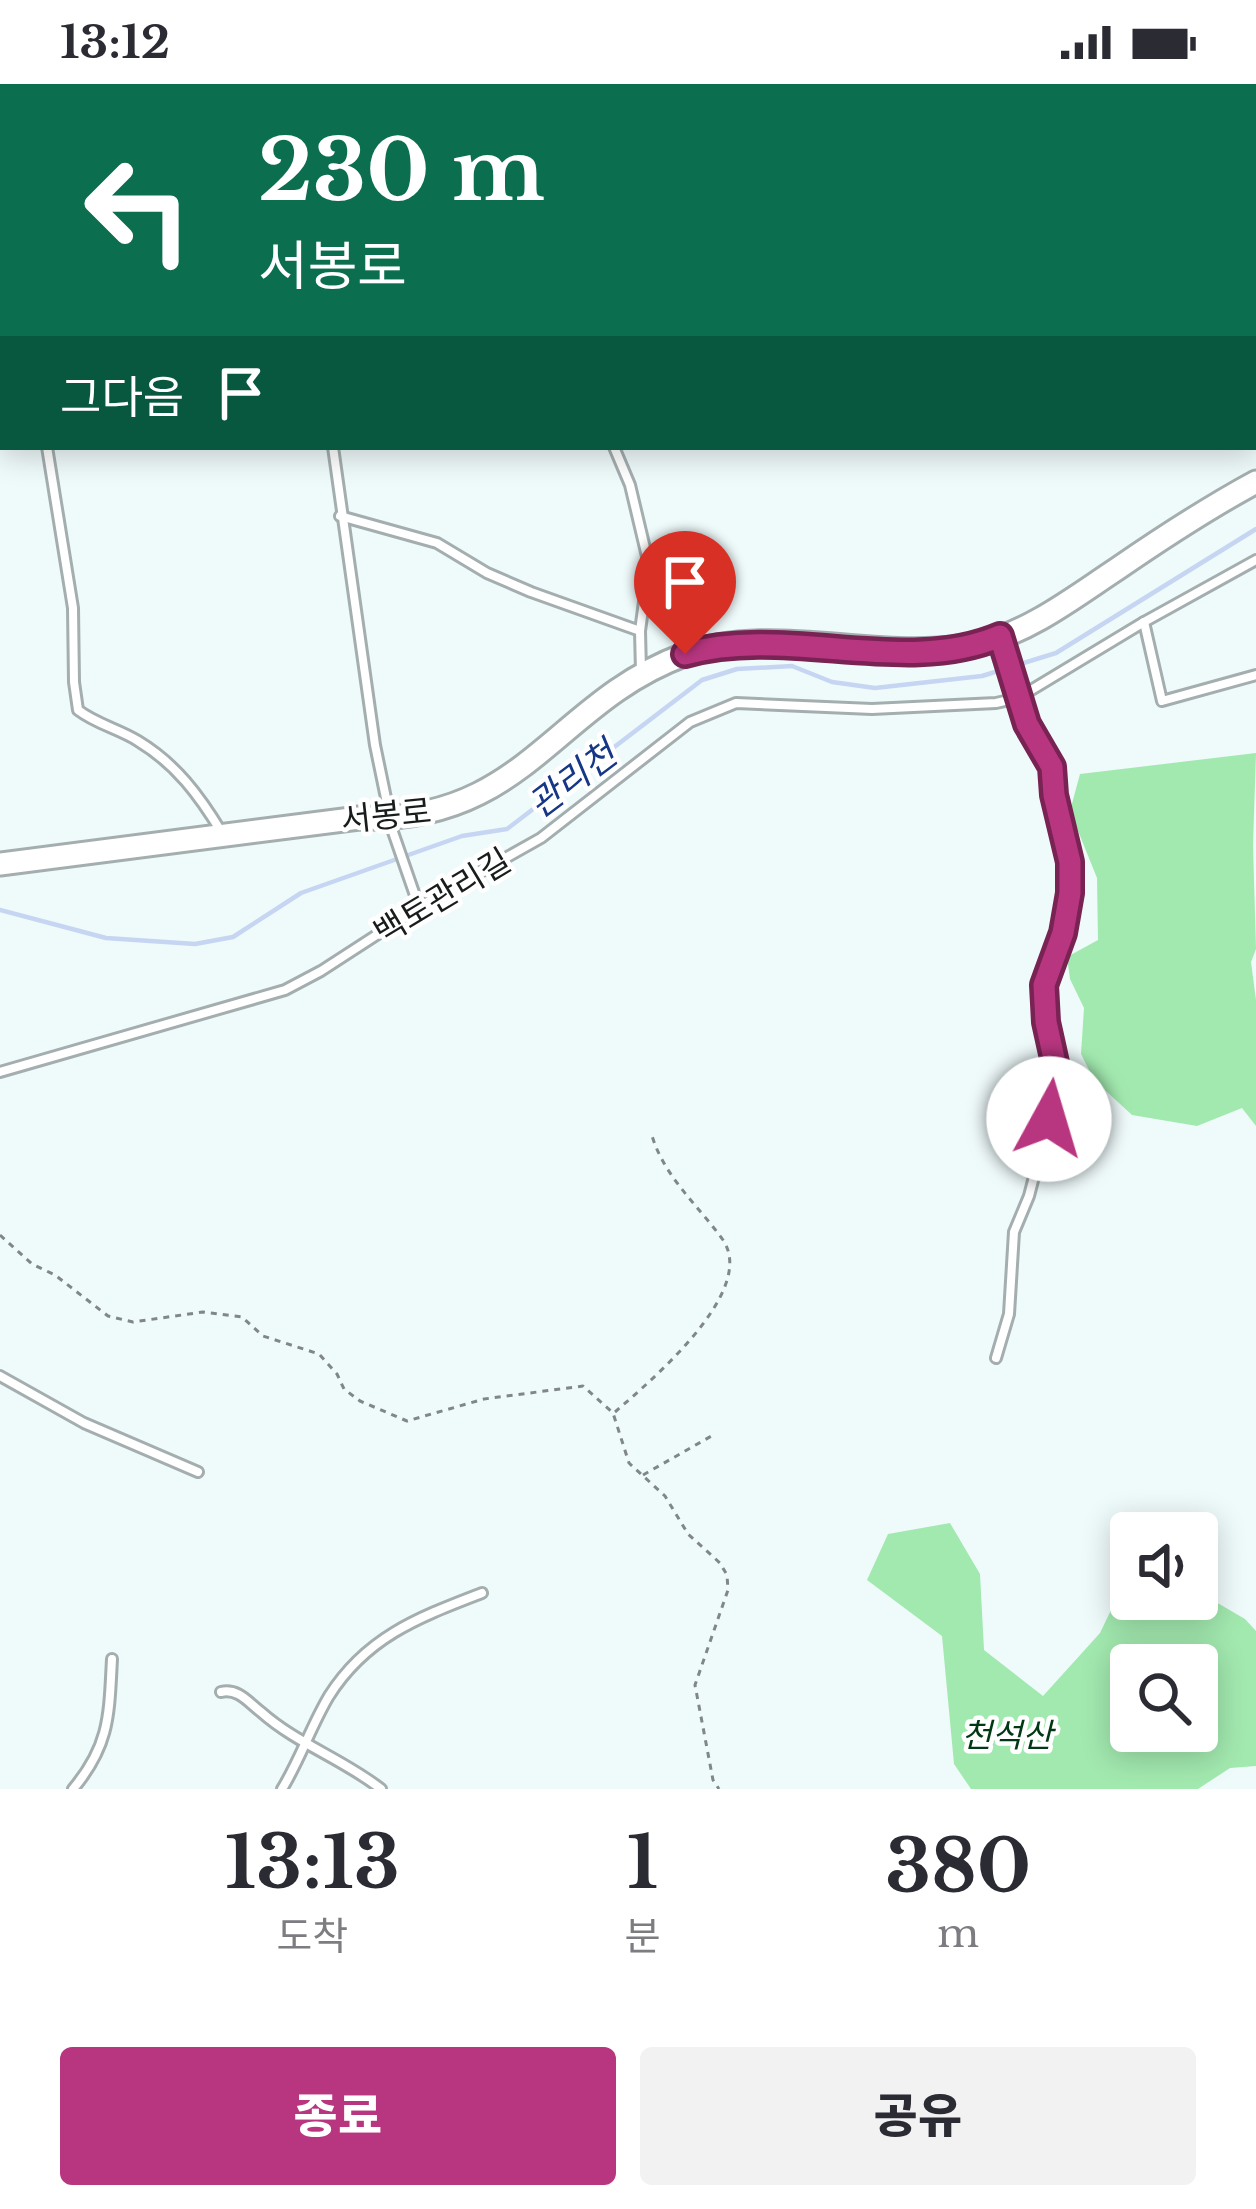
<!DOCTYPE html>
<html lang="ko">
<meta charset="utf-8">
<style>
:root{--surface:#fff;--page:#f2f2f3;--text:#2b2b33;--muted:#7c7c81;--accent:#b8367f}
body{margin:0;font-family:"Libre Baskerville","Noto Sans KR",serif;background:var(--page);color:var(--text);height:100vh;display:flex;flex-direction:column;font-size:45px;white-space:nowrap}
*{box-sizing:border-box;margin:0}
p{font-size:39px;color:var(--muted)}
.icon{flex:none;width:66px;height:66px;fill:none;stroke:currentColor;stroke-width:2;stroke-linecap:round;stroke-linejoin:round}
.map{position:relative;height:1705px;overflow:hidden}
.panel{display:flex;flex-direction:column;background:var(--surface);flex:1}
.panel>*{flex:none}
.top-card{position:absolute;left:0px;top:0px;width:1257px;height:366px;box-shadow:0 6px 30px #0003;background:#0b6e4f;color:#fff;overflow:hidden}
.fabs{position:absolute;left:1110px;top:1428px;display:grid;gap:24px}
.fabs a{display:grid;place-items:center;width:108px;height:108px;border-radius:12px;background:var(--surface);box-shadow:0 6px 30px #0003;font-size:60px}
.pin{position:absolute;display:grid;place-items:center;width:102px;height:102px;color:#fff;margin:-123px -51px;border-radius:50% 50% 50% 0;rotate:-45deg;box-shadow:0 0 12px #0007}
.pin .icon{rotate:45deg}
.me{position:absolute;width:132px;margin:-66px;rotate:6deg;stroke-linejoin:round;filter:drop-shadow(0 0 9px #0008)}
.turn{display:flex;align-items:center;gap:42px;height:252px;padding:0 60px;font-size:54px}
.turn .icon{width:156px;height:156px;stroke-width:2.5}
.turn b{display:block;font-size:84px;line-height:102px}
.then{display:flex;align-items:center;height:114px;padding:0 60px;background:#0003;gap:24px;font-size:45px}
.eta{display:flex;justify-content:space-evenly;align-items:center;height:204px;text-align:center}
.eta b{font-size:72px;font-weight:800;line-height:84px}
.action{display:flex;gap:24px;margin-top:auto;padding:24px 60px}
.action a{flex:1;height:138px;border-radius:12px;background:var(--accent);color:#fff;font-size:48px;font-weight:800;line-height:138px;text-align:center}
.action a+a{background:var(--page);color:var(--text)}
.status{display:flex;justify-content:space-between;align-items:center;height:84px;padding:0 60px;background:var(--surface);direction:ltr}
.status svg{height:33px;fill:currentColor}
.map>svg:first-child{display:block}
.green{fill:#a2e9af;fill-rule:evenodd}
.lines{fill:none;stroke-linecap:round;stroke-linejoin:round}
.stream{stroke:#c6d5f2;stroke-width:4.5}
.service-casing{stroke:#a4aeaf;stroke-width:14}
.minor-casing{stroke:#a4aeaf;stroke-width:21}
.secondary-casing{stroke:#a4aeaf;stroke-width:27}
.path{stroke:#808788;stroke-width:3;stroke-dasharray:6 6;stroke-linecap:butt}
.service{stroke:#fff;stroke-width:8}
.minor{stroke:#fff;stroke-width:15}
.secondary{stroke:#fff;stroke-width:21}
.route-casing{stroke:#782353;stroke-width:30}
.route{stroke:#b8367f;stroke-width:21}
.labels{text-anchor:middle;stroke-width:9;stroke-linejoin:round;paint-order:stroke}
.street-label{font-size:33px;fill:#181c1c;stroke:#fff}
.park-label{font-size:33px;font-style:italic;fill:#023915;stroke:#fff}
.water-label{font-size:36px;font-style:italic;fill:#163686;stroke:#fff}
</style>
<div class="status"><b>13:12</b><svg viewBox="0 0 49 12"><path d="M0 12V9h3v3zM5 12V6h3v6zM10 12V3h3v9zM15 12V0h3v12zM26 1h20v11H26zM47 4h2v5h-2z"/></svg></div>
<div class="map">
<svg width="1256" height="1705" viewBox="0 0 1256 1705">
<rect width="100%" height="100%" fill="#effafb"/>
<g class="green">
<polygon points="1256,669 1253,761 1256,865 1251,878 1256,916 1256,1042 1242,1024 1197,1042 1132,1031 1094,996 1081,970 1084,924 1070,895 1067,873 1098,856 1097,794 1070,727 1080,690"/>
<path d="M 950,1439 L 980,1490 L 984,1566 L 1043,1612 L 1100,1549 L 1131,1484 L 1131,1515 L 1197,1515 L 1197,1507 L 1245,1535 L 1256,1547 L 1256,1682 L 1230,1684 L 1198,1705 L 971,1705 L 954,1680 L 942,1552 L 867,1496 L 888,1450 ZM 1131,1581 L 1197,1581 L 1197,1647 L 1131,1647 Z"/>
</g>
<g class="lines">
<polyline class="stream" points="0,826 106,854 195,860 233,853 301,809 462,752 507,745 702,596 737,585 792,582 832,598 875,604 982,592 1056,569 1256,445"/>
<g class="service-casing">
<g id="service">
<polyline points="308,0 308,3"/>
<polyline points="1159,0 1161,3"/>
<polyline points="889,3 890,0"/>
<polyline points="0,177 0,204"/>
<polyline points="1254,246 1256,249"/>
<polyline points="0,270 3,279"/>
<path d="M 47,363 L 73,524 L 74,598 L 78,626 C 96,640 119,645 138,657 C 176,680 199,711 222,749"/>
<polyline points="333,363 375,661 393,748 419,823"/>
<polyline points="614,363 630,401 649,481 640,547 641,588"/>
<polyline points="340,432 437,459 487,489 531,508 640,547"/>
<polyline points="1144,538 1162,617 1256,591"/>
<polyline points="0,988 285,906 321,887 429,817 541,754 690,638 736,619 872,625 996,619 1018,614 1144,538 1256,476"/>
<polyline points="996,1274 1009,1230 1014,1148 1029,1112 1059,996 1046,937 1044,901 1063,849 1070,809 1070,779 1054,711 1053,683 1027,640 1017,611"/>
<polyline points="0,1292 84,1339 198,1388"/>
<path d="M 221,1608 C 238,1604 248,1618 261,1628 C 297,1660 343,1675 381,1705"/>
<path d="M 73,1705 C 110,1661 109,1631 112,1575"/>
<path d="M 282,1705 C 300,1676 311,1642 329,1612 C 367,1552 420,1533 482,1509"/>
</g>
</g>
<g class="minor-casing">
<polyline id="minor" points="1000,552 1015,605"/>
</g>
<g class="secondary-casing">
<path id="secondary" d="M 0,780 L 359,734 C 525,739 554,619 684,571 C 774,537 886,582 982,559 C 1031,547 1076,512 1117,485 C 1162,454 1208,424 1256,398"/>
</g>
<g class="path">
<polyline points="0,1151 32,1180 55,1191 108,1232 133,1238 203,1228 242,1233 263,1252 319,1270 337,1290 344,1305 360,1317 407,1337 484,1315 583,1302 613,1329 629,1379 665,1412 688,1450 720,1479 727,1491 728,1506 695,1601 713,1696 719,1705"/>
<path d="M 615,1328 C 648,1299 758,1208 723,1156 C 698,1121 662,1091 651,1048"/>
<polyline points="643,1391 715,1350"/>
</g>
<use href="#service" class="service"/>
<use href="#minor" class="minor"/>
<use href="#secondary" class="secondary"/>
</g>
<g class="lines">
<g class="route-casing">
<path id="route" d="M 685,570 C 787,541 904,593 1000,552 L 1027,640 L 1052,683 L 1054,711 L 1070,778 L 1070,809 L 1063,849 L 1044,901 L 1046,938 L 1059,997 L 1049,1035"/>
</g>
<use href="#route" class="route"/>
</g>
<g class="labels">
<g class="street-label">
<text transform="translate(386 731) rotate(-6)" y="12">서봉로</text>
<text transform="translate(442 812) rotate(-31)" y="12">백토관리길</text>
</g>
<g class="park-label">
<text x="1007" y="1663">천석산</text>
</g>
<g class="water-label">
<text transform="translate(572 695) rotate(-37)" y="13">관리천</text>
</g>
</g>
</svg>
<div class="fabs">
<a><svg class="icon" aria-label="sound" viewBox="0 0 24 24"><path d="M4 9h4l5-4v14l-5-4H4zM17 9q2 3 0 6"/></svg></a>
<a><svg class="icon" aria-label="search" viewBox="0 0 24 24"><circle cx="10" cy="10" r="6"/><path d="M15 15l6 6"/></svg></a>
</div>
<div class="pin" style="left:685px;top:570px;background:#d93025"><svg class="icon" aria-label="arrive" viewBox="0 0 24 24"><path d="M6 21V4h12l-3 4 3 4H6"/></svg></div>
<svg class="me" style="left:1049px;top:1035px" viewBox="-20 -20 40 40"><circle r="19" fill="#fff"/><path d="M0-13L10 11 0 6-10 11z" fill="#b8367f"/></svg>
<div class="top-card">
<div class="turn"><svg class="icon" aria-label="left" viewBox="0 0 24 24"><path d="M17 20v-9H6M10 6l-5 5 5 5"/></svg><div><b>230 m</b>서봉로</div></div>
<div class="then">그다음<svg class="icon" aria-label="arrive" viewBox="0 0 24 24"><path d="M6 21V4h12l-3 4 3 4H6"/></svg></div>
</div>
</div>
<section class="panel">
<div class="eta">
<div><b>13:13</b><p>도착</p></div>
<div><b>1</b><p>분</p></div>
<div><b>380</b><p>m</p></div>
</div>
<div class="action"><a>종료</a><a>공유</a></div>
</section>
